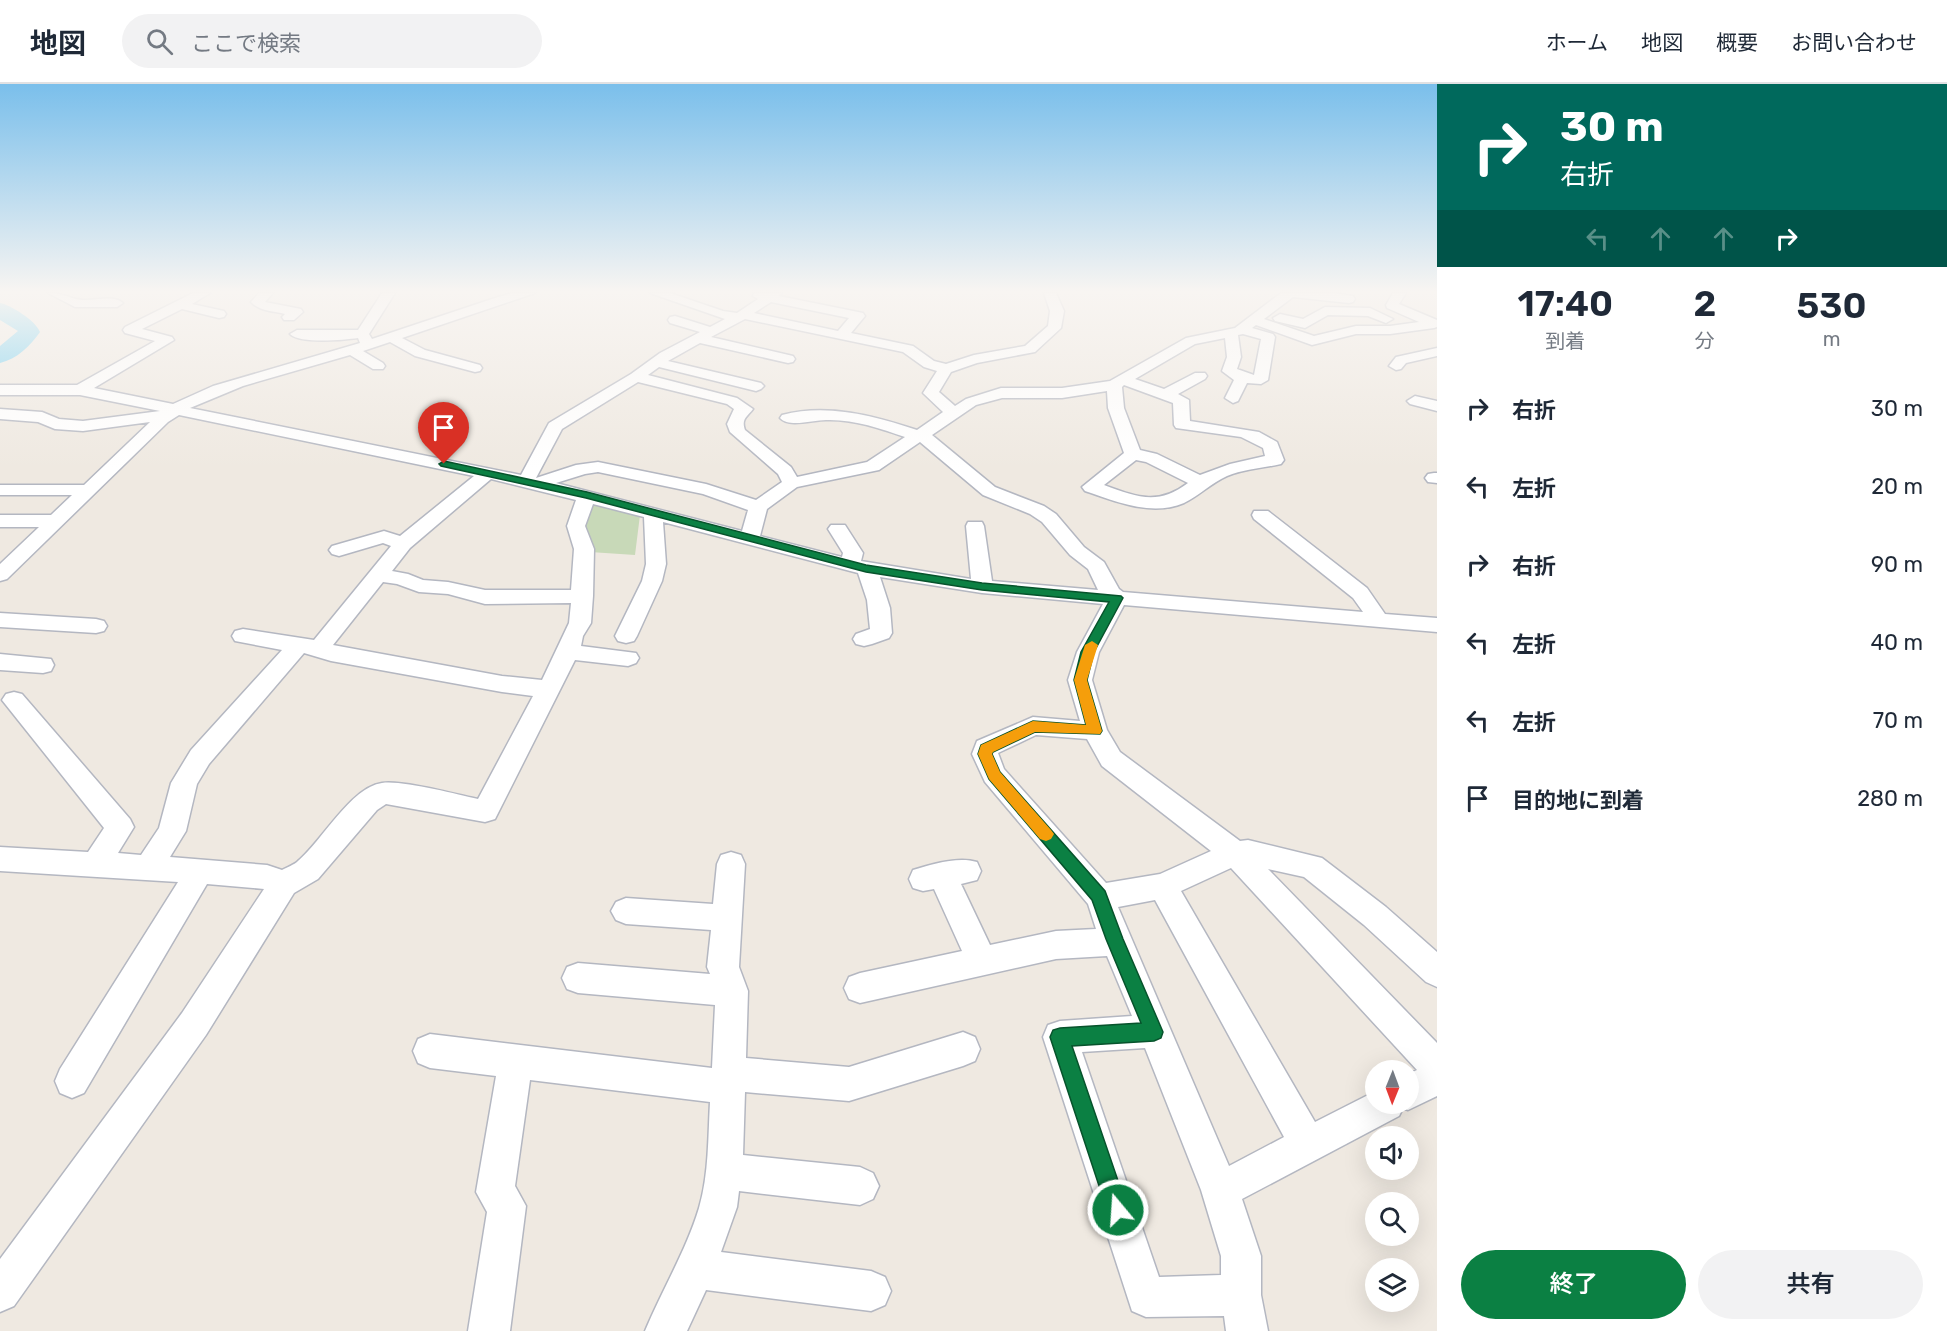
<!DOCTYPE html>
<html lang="ja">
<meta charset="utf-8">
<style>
:root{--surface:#fff;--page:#f2f2f3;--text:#1f2937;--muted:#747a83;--line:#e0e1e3;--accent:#0b8043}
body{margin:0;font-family:Rubik,"Noto Sans JP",sans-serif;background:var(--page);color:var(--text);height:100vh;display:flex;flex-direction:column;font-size:22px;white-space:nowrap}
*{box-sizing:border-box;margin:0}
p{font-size:20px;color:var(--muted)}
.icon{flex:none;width:33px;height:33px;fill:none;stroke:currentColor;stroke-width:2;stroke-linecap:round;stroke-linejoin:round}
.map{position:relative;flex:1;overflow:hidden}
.side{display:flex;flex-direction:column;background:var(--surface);width:510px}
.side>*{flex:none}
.hud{background:#00695c;color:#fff;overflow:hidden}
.needle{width:39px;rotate:181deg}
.tools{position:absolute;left:1365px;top:976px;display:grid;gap:12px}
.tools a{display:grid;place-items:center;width:54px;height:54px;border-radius:50%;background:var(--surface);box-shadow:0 6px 24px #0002;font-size:30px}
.pin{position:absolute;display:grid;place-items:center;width:51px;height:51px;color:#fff;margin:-62px -26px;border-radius:50% 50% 50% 0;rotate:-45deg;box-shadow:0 0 6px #0007}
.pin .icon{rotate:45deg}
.me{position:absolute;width:66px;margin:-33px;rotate:342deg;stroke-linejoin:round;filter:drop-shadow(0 0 4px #0008)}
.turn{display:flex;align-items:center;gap:21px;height:126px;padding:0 24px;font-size:27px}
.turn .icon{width:78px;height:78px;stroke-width:2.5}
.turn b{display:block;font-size:42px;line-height:51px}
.lanes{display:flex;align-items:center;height:57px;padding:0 24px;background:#0003;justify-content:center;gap:30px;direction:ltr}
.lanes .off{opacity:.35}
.eta{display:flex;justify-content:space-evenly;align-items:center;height:102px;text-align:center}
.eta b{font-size:36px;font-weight:600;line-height:42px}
.action{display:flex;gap:12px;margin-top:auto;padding:12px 24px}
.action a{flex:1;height:69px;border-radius:36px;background:var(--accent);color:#fff;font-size:24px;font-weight:600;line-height:69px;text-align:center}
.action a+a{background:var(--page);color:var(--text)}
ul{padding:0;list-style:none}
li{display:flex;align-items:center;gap:18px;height:78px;padding:0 24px}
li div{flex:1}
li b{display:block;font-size:22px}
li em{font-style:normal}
header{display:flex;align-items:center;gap:36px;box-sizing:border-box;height:84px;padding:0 30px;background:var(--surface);border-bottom:2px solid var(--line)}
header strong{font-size:28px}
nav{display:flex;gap:33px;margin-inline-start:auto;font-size:21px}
.search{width:420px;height:54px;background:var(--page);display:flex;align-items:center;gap:15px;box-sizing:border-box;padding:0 21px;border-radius:33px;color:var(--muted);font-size:22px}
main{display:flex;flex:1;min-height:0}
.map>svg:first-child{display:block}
.cemetery{fill:#c8d9b8}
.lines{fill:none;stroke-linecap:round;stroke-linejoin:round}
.river{fill:#75cff0;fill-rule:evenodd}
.minor-casing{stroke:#b4b7c1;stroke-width:3}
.minor{fill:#fff;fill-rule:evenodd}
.route{fill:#0b8043;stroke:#07532c;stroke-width:1.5}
.slow{fill:#f59e0b}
</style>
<header>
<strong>地図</strong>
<div class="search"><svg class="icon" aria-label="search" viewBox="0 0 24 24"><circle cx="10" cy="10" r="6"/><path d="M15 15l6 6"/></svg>ここで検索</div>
<nav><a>ホーム</a><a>地図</a><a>概要</a><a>お問い合わせ</a></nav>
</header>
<main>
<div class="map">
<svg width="1437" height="1247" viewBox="0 0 1437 1247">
<rect width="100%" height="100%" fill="#efe9e1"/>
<polygon class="cemetery" points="590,418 640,431 635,471 590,468 580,442"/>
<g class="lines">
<path class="river" d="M 0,219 C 11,221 36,237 40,248 C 30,262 17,275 0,279 L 0,262 L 18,247 L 0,236 Z"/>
<g class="minor-casing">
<g id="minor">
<path d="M 48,209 C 59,209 66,212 76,215 C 90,219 112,209 123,219 L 117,223 L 75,223 Z"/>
<path d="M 193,209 L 210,209 L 192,220 L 224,227 L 226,230 L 224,233 L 219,234 L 182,225 L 142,245 L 172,253 L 174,256 L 94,304 L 173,320 L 213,302 L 360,259 L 358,254 C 343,256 300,260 290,250 L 297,246 L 358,246 L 382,209 L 395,209 L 369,250 L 372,255 L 498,213 L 513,209 L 535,209 L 402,254 L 425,266 L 480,281 L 482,284 L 480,287 L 475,288 L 415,272 L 390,258 L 363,267 L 383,279 L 385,282 L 383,285 L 373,285 L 350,271 L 243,302 L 190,324 L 521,391 L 549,339 L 631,290 L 660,269 L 700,248 L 670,239 L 668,236 L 670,233 L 675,232 L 710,243 L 725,235 L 650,209 L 670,209 L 723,227 L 737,229 L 758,215 L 753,212 L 754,209 L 782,209 L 779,212 L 863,229 L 865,232 L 851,249 L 913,262 L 934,277 L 946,280 L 974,271 L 1025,262 L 1048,242 L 1050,227 L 1044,209 L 1056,209 L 1064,227 L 1061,244 L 1035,268 L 977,279 L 951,288 L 939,308 L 955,322 L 966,315 L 1001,304 L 1062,304 L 1110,297 L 1186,254 L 1235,244 L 1281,209 L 1333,209 L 1353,212 L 1355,215 L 1353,218 L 1349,219 L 1293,213 L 1264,235 L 1314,252 L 1356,242 L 1390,242 L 1419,238 L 1387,224 L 1386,221 L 1393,209 L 1406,209 L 1399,220 L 1437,236 L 1437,243 L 1434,244 L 1390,250 L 1356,250 L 1312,261 L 1256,241 L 1252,244 L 1273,250 L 1275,253 L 1268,296 L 1261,300 L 1247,299 L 1238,317 L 1233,319 L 1225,314 L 1234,296 L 1222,287 L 1227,273 L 1225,254 L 1195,260 L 1135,295 L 1164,305 L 1195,289 L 1205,289 L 1207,292 L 1205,295 L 1178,310 L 1189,316 L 1190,337 L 1259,348 L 1277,358 L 1284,376 L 1281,380 C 1263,384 1244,385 1227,392 C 1211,399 1199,412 1184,419 C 1151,433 1115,417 1085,407 L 1082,403 L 1124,369 L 1108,324 L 1107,307 L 1062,314 L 1002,314 L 976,321 L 932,351 L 995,403 L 1044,422 L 1056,430 L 1084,463 L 1104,478 L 1119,505 L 1123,508 L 1363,528 L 1353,514 L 1254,435 L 1252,431 L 1254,427 L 1268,427 L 1367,504 L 1385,530 L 1437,534 L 1437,548 L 1124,521 L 1099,568 L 1092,596 L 1107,646 L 1120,668 L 1240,757 L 1248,756 L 1322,774 L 1386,823 L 1437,868 L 1437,903 L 1426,898 L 1364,841 L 1304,793 L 1268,785 L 1437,959 L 1437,1012 L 1408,1026 L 1403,1024 L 1399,1032 L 1242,1115 L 1261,1172 L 1261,1211 L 1268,1247 L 1226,1247 L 1224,1232 L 1146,1233 L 1132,1227 L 1043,953 L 1048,941 L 1060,937 L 1132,932 L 1107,872 L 1056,875 L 860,919 L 849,915 L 844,904 L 849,893 L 860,889 L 962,867 L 934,805 L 923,807 L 913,804 L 909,795 L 913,786 C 931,780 959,772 977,778 L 981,787 L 977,796 L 961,800 L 990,861 L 1056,847 L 1096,845 L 1088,820 L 985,698 L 972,670 L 977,657 L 1033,633 L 1080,637 L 1068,596 L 1077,568 L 1103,520 L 982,509 L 880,493 L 890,524 L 892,549 L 889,554 L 872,560 L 864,562 L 856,560 L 853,555 L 856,550 L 870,545 L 867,516 L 858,489 L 663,438 L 666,480 L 662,497 L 637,552 L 634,557 L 626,559 L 618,557 L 615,552 L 642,497 L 646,480 L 644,433 L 593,420 L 585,442 L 594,465 L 593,512 L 591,539 L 583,552 L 581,562 L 636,569 L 639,574 L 636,579 L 628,582 L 575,576 L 495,735 L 485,738 L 386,720 L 377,726 L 318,795 L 294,809 L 206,951 L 14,1222 L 0,1228 L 0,1175 L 182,929 L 264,805 L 207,800 L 84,1009 L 72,1014 L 60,1009 L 55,997 L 60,985 L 178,798 L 0,787 L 0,763 L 88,768 L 104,744 L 2,616 L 6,610 L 14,608 L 22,610 L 130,735 L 134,743 L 118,769 L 141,771 L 159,744 L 171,699 L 191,666 L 282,566 L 235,557 L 232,552 L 235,547 L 243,545 L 314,556 L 391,462 L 383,459 L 339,472 L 332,470 L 329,466 L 332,462 L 384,447 L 400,452 L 474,392 L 179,331 L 168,338 L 7,495 L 0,497 L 0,480 L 39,443 L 0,443 L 0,431 L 51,431 L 72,411 L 0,411 L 0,401 L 84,401 L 150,338 L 83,347 L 55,345 L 38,338 L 0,335 L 0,325 L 42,328 L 59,335 L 83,337 L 160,327 L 80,311 L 0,311 L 0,301 L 77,301 L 155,257 L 125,249 L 123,246 L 125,243 ZM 771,218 L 849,234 L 838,247 L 754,229 ZM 745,235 L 903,268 L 924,283 L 937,287 L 923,309 L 943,328 L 917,346 C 874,332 828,319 782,331 L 780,334 C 789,344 813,336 826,336 C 853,335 879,344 905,353 L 867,378 L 797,393 L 791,383 L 745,346 C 741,335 747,333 753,325 L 737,314 L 648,291 L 659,283 L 756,307 L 761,305 L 764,302 L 761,299 L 668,277 L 700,259 L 788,279 L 793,278 L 795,275 L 793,272 L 711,253 ZM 1243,250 L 1261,255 L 1254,291 L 1237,285 L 1241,273 L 1238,251 ZM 638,298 L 727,320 L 734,325 L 727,340 L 730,348 L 778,390 L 782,398 L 756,416 L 706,400 L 598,378 L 576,381 L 536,394 L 562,345 ZM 1124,301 L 1173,319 L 1174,341 L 1176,344 L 1241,353 L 1263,364 L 1265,372 L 1230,380 L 1200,391 L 1157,370 L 1140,366 L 1124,324 L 1122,303 ZM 920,358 L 983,411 L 1030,430 L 1042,438 L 1070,471 L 1088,485 L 1098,506 L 992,497 L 984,442 L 982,438 L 968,438 L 966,442 L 971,495 L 861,477 L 863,469 L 845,441 L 831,441 L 828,445 L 843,469 L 842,473 L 760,452 L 767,425 L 797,403 L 879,386 ZM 1136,376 L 1146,378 L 1188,399 C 1158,422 1137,413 1104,401 ZM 598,388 L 703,410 L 748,426 L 742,447 L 556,399 L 585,390 ZM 491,395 L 576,416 L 567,442 L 574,465 L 571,506 L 485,506 L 448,498 L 423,496 L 408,490 L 392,487 L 410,464 ZM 383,498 L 397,500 L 419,508 L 448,510 L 485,520 L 571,519 L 569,539 L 542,596 L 502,592 L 333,561 ZM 304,569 L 331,577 L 502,608 L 533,612 L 478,715 C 455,710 402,696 382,699 C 351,703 322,757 298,777 C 294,781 287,783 282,786 L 267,781 L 170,773 L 186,747 L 197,700 L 209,680 ZM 1036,651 L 1087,655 L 1102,682 L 1211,767 L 1160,790 L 1106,799 L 1004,685 L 998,669 ZM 1231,784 L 1417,986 L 1408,990 L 1408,1020 L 1376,1020 L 1376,1007 L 1315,1038 L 1181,807 ZM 1155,816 L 1284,1053 L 1229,1082 L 1118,823 ZM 1145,964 L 1201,1106 L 1221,1172 L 1221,1191 L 1159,1193 L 1082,968 Z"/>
<path d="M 259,209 L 273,209 L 265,218 L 301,225 L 303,228 L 294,236 L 284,236 L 282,233 L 285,230 C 273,227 259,227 251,218 Z"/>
<polygon points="1325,223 1370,224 1393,235 1386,239 1368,232 1328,231 1305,244 1275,237 1273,234 1280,230 1303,235"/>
<polygon points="1437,264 1437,272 1406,279 1401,285 1396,286 1389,282 1396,273"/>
<polygon points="1415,312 1437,317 1437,327 1410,320 1407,317"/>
<polygon points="1434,389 1437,389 1437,399 1428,398 1425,394 1428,390"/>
<polygon points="0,529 96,535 104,537 107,542 104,547 96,549 0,543"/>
<polygon points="0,570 51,575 54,581 51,587 43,589 0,586"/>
<path d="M 731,768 L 741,771 L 745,780 L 739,883 L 748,907 L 746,974 L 849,983 L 963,948 L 975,953 L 980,965 L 975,977 L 963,982 L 849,1017 L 745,1008 L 743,1071 L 860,1083 L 873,1089 L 879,1102 L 873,1115 L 860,1121 L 739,1107 L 737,1123 L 721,1168 L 871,1187 L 885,1193 L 891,1207 L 885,1221 L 871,1227 L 706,1206 L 687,1247 L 645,1247 C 662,1206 686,1167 699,1124 C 709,1090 708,1053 710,1018 L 530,996 L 515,1102 L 526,1122 L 510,1247 L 468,1247 L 487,1128 L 476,1108 L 496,992 L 430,984 L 418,979 L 413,967 L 418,955 L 430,950 L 712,984 L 715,921 L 578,909 L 567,905 L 562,894 L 567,883 L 578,879 L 710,890 L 707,883 L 711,846 L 626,840 L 616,836 L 611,827 L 616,818 L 626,814 L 713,820 L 717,780 L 721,771 Z"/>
</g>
</g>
<use href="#minor" class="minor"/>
</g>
<linearGradient id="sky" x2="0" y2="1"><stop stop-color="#7abfeb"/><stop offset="0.54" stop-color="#f8f5f2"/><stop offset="1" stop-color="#f8f5f2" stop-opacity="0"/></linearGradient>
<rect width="1437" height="384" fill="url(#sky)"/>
<polygon class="route" points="444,377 587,408 866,481 982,499 1121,512 1123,514 1094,568 1087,596 1102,647 1100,650 1035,648 993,668 992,670 1000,688 1105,807 1123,855 1163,948 1161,954 1154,957 1072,962 1128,1126 1125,1134 1118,1137 1110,1134 1107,1126 1050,953 1053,946 1060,944 1141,939 1106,855 1092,816 989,695 978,670 981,661 1033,637 1086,641 1074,596 1081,568 1109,518 982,506 866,488 586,414 441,382 439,380"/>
<polygon class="slow" points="1092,557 1098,561 1087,596 1102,647 1100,650 1035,648 993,668 992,670 1000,688 1051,746 1054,750 1051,755 1046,757 1040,755 989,695 978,670 981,661 1033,637 1086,641 1074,596 1085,561"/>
</svg>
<div class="tools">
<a><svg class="needle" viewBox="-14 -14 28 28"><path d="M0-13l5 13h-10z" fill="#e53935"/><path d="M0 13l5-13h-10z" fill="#747a83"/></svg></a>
<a><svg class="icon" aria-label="sound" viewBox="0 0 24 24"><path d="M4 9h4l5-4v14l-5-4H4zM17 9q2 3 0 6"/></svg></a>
<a><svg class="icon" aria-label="search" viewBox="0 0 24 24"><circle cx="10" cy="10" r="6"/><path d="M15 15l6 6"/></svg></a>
<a><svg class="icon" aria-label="layers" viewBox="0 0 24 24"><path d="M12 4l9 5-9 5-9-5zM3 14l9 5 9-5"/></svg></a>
</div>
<div class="pin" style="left:444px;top:380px;background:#d93025"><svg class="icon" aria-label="arrive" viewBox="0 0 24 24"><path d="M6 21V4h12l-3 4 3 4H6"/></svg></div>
<svg class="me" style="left:1118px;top:1126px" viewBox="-20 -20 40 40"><circle r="17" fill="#0b8043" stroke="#fff" stroke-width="3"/><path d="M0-11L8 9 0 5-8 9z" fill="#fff"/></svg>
</div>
<section class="side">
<div class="hud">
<div class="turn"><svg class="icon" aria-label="right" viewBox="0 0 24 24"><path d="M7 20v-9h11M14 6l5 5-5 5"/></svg><div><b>30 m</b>右折</div></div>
<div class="lanes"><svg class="icon off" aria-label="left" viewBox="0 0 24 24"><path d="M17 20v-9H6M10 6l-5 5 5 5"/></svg><svg class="icon off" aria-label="ahead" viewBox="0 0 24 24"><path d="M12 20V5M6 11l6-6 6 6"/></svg><svg class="icon off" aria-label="ahead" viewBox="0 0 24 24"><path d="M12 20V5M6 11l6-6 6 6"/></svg><svg class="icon" aria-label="right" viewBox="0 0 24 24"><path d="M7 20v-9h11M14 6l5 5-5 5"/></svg></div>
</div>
<div class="eta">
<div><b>17:40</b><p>到着</p></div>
<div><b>2</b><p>分</p></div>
<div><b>530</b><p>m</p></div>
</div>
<ul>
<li><svg class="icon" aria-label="right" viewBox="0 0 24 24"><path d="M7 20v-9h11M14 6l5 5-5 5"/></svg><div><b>右折</b></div><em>30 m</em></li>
<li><svg class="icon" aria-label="left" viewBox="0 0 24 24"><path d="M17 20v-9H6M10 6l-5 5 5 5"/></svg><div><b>左折</b></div><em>20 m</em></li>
<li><svg class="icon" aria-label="right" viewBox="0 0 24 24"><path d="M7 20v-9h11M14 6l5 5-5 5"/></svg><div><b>右折</b></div><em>90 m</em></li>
<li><svg class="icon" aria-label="left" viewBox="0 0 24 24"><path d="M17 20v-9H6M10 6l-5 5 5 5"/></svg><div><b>左折</b></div><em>40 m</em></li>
<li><svg class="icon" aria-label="left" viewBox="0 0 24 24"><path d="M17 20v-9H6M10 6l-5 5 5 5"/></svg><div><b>左折</b></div><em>70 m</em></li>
<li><svg class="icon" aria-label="arrive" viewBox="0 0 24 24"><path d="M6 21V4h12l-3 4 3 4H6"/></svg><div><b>目的地に到着</b></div><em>280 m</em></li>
</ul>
<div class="action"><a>終了</a><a>共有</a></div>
</section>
</main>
